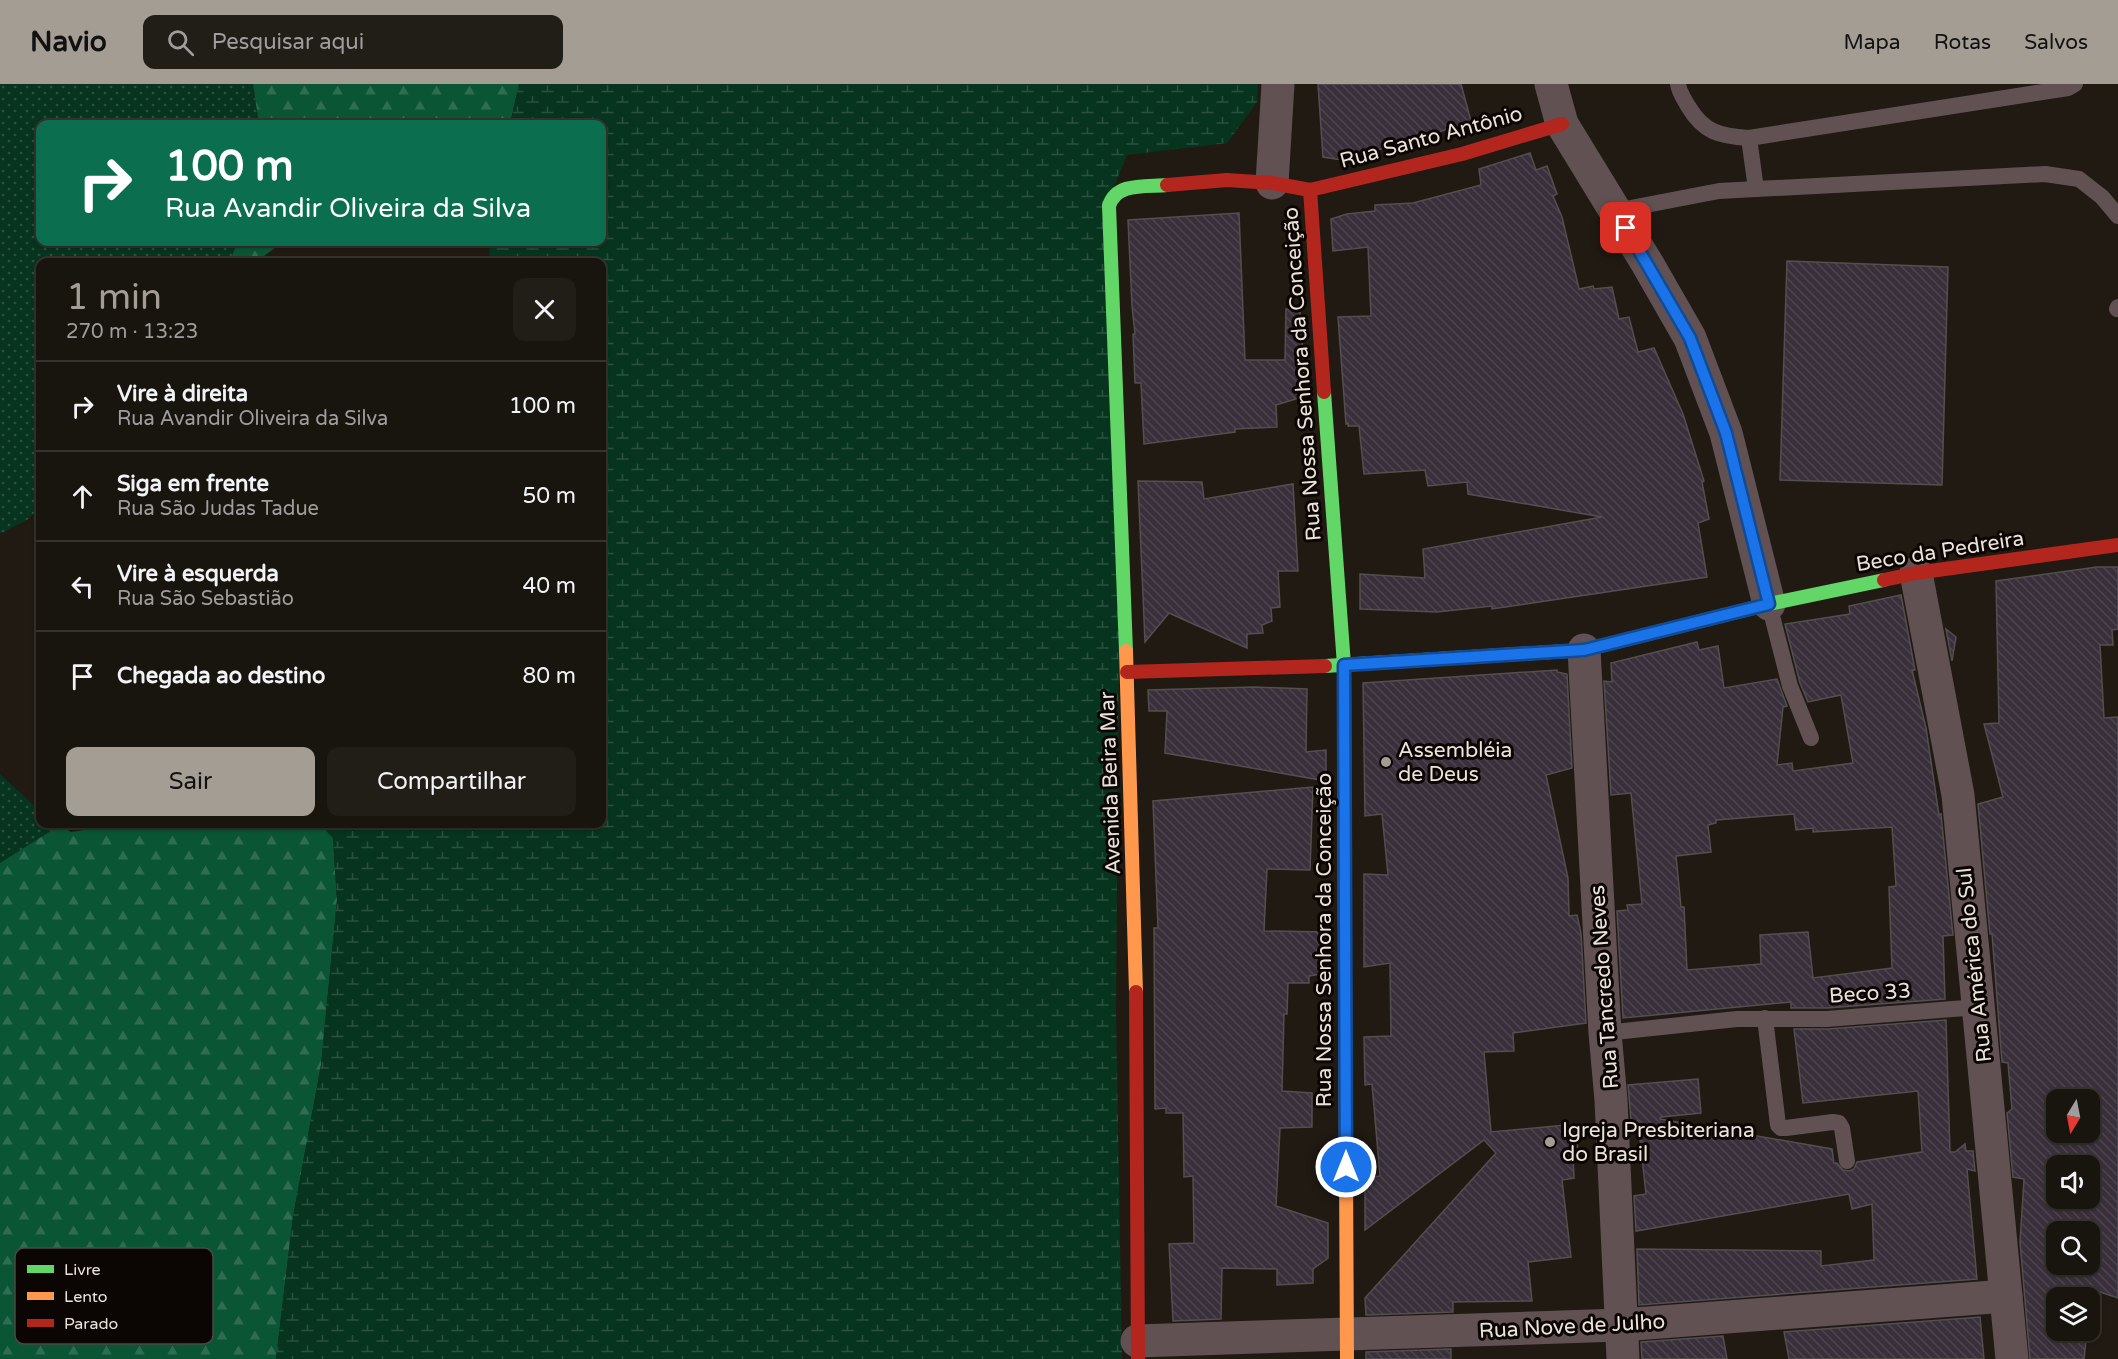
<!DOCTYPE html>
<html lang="pt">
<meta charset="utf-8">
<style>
:root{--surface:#18140e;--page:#211d17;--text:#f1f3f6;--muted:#9f9e9e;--line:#36332e;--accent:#a49d94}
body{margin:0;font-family:"Varela Round",sans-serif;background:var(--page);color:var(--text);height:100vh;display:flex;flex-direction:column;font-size:22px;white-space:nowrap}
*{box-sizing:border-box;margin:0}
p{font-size:20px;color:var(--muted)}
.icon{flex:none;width:33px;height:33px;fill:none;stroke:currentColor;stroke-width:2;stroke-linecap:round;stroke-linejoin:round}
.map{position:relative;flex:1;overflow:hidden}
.panel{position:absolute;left:36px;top:174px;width:570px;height:570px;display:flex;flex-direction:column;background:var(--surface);border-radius:12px;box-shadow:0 2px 4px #0004,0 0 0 2px var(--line)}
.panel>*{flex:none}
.top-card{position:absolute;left:36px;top:36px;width:570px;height:126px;border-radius:12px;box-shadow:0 2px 4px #0004,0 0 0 2px var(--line);background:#0b6e4f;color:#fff;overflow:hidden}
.needle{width:39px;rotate:190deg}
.buttons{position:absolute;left:2046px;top:1005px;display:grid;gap:12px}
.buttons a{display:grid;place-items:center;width:54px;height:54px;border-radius:12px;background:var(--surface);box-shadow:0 2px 4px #0004,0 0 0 2px var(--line);font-size:30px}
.pin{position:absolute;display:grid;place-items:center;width:51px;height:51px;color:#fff;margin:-26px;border-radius:12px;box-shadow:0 3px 9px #0006}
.me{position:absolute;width:66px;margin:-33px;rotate:0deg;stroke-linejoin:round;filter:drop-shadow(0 0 4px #0008)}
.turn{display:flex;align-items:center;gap:21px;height:126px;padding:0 30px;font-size:27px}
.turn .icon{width:78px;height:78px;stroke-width:2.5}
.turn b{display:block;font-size:42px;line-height:51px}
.round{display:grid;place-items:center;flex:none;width:63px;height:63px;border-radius:12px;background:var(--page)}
.summary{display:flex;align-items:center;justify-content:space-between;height:102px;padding:0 30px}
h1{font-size:36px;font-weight:600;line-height:45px;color:var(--accent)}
.primary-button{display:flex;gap:12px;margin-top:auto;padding:12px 30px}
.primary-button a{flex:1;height:69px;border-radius:12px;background:var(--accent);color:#111;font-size:24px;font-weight:600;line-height:69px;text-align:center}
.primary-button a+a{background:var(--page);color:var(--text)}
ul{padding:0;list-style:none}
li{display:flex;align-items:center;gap:18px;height:90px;padding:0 30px;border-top:2px solid var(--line)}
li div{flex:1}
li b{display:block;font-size:22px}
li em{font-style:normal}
header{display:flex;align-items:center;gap:36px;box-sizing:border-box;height:84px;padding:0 30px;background:var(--accent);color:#111}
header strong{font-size:28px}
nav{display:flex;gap:33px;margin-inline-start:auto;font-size:21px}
.search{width:420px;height:54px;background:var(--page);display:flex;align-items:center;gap:15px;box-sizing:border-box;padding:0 21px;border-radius:12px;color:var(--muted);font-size:22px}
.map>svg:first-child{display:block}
.grass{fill:url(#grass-dots)}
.forest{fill:url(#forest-firs)}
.wetland{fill:url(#wetland-marsh)}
.building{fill:url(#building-back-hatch);stroke:#534f4f;stroke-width:1.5;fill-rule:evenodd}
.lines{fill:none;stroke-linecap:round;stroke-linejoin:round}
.lane{stroke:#615153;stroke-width:16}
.street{stroke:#615153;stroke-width:33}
.fast{stroke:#63d668;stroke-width:14}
.slow{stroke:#ff974d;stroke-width:14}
.jam{stroke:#b3261e;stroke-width:14}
.route-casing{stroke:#114b97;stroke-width:15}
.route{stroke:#1a73e8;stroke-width:10}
.poi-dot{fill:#a49d94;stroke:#0b0603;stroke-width:2}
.labels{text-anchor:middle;stroke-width:6;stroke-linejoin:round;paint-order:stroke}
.street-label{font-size:21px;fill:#ebe3da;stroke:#0b0603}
.poi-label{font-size:21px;fill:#ebe3da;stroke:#0b0603;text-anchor:start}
.key{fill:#0b0603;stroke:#4e4844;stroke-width:1.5}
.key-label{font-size:16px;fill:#ebe3da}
</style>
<header>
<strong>Navio</strong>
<div class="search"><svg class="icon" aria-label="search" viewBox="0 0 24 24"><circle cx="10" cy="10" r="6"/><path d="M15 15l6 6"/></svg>Pesquisar aqui</div>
<nav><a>Mapa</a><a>Rotas</a><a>Salvos</a></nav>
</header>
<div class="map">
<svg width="2118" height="1275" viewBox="0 0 2118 1275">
<defs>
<pattern id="grass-dots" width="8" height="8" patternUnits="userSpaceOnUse" patternTransform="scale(1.5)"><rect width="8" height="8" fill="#06341e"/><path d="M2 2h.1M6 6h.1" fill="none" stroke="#2a513e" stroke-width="1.8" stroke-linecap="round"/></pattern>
<pattern id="forest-firs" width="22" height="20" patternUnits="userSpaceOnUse" patternTransform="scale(1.5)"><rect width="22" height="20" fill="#0a5534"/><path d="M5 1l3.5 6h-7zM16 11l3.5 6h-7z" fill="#2e6d51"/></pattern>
<pattern id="wetland-marsh" width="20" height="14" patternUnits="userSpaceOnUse" patternTransform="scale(1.5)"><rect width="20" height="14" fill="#06341e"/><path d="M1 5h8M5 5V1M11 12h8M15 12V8" fill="none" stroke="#2a513e"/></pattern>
<pattern id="building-back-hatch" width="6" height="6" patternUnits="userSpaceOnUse" patternTransform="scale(1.5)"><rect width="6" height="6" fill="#39303b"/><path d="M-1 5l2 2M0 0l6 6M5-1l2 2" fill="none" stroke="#4c444e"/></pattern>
</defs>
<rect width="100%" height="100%" fill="#201a13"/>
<g class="grass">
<polygon points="0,0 253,0 259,40 40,40 40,158 237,158 230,178 40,178 40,423 27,436 0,450"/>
<polygon points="0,690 40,727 40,740 58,740 57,743 0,779"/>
</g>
<g class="forest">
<polygon points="253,0 519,0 510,40 259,40"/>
<polygon points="237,158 283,158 256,178 230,178"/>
<polygon points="58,740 71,748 122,740 320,740 333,754 337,816 321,981 293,1133 276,1275 0,1275 0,779 57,743"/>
</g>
<polygon class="wetland" points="519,0 1258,0 1257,18 1227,59 1127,71 1104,128 1120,432 1116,926 1122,1275 276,1275 293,1133 321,981 337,816 333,754 320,740 602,740 602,178 490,178 489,158 602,158 602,40 510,40"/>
<g class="building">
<polygon points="1318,0 1461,0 1471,37 1427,52 1342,76 1323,73"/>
<polygon points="1530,69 1536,86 1547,82 1557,110 1553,112 1562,133 1579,205 1593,202 1594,205 1612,203 1619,235 1629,233 1638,268 1654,264 1683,330 1704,397 1702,398 1709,435 1698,439 1707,493 1492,525 1492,522 1437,528 1360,525 1360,490 1425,494 1423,465 1602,433 1468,410 1467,398 1428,402 1425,386 1364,390 1359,342 1348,342 1348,339 1346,340 1338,233 1371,232 1368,163 1333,167 1331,135 1347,130 1375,127 1375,121 1413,119 1481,101 1479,85"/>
<polygon points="1239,129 1245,276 1285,276 1286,225 1300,228 1306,313 1302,313 1276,321 1277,343 1235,345 1235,348 1144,360 1141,299 1135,299 1133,250 1135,250 1132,222 1128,136"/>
<polygon points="1787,177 1948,183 1942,401 1780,396"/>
<polygon points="1138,397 1202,398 1204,415 1293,400 1298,487 1278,487 1280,523 1271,524 1272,537 1262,541 1263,549 1247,550 1247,564 1169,529 1145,558"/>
<path d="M 2097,483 L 2118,483 L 2118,545 L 2112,546 L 2113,561 L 2100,561 L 2104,634 L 2118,633 L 2118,1214 L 2091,1205 L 2090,1219 L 2090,1214 L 2056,1214 L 2056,1246 L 2087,1246 L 2084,1275 L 2030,1275 L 2020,1158 L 2024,1095 L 2013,1093 L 2007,1029 L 2012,1025 L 2008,979 L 2002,978 L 1992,850 L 1990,850 L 1978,720 L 2003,713 L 1984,640 L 1999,639 L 1996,497 ZM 2056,1016 L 2090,1016 L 2090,1048 L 2056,1048 ZM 2056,1082 L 2090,1082 L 2090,1114 L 2056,1114 ZM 2056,1148 L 2090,1148 L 2090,1180 L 2056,1180 Z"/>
<path d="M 1901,511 L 1915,586 L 1912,586 L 1926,644 L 1939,731 L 1941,730 L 1953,851 L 1943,852 L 1945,915 L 1827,924 L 1791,924 L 1791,918 L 1623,934 L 1617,827 L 1628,826 L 1627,821 L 1642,820 L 1631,709 L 1611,711 L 1604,597 L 1612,598 L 1611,579 L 1697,558 L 1699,566 L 1718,562 L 1724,604 L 1777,595 L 1787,622 L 1783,623 L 1777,681 L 1792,679 L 1793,687 L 1853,679 L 1841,611 L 1808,618 L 1800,599 L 1785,540 L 1850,530 L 1849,522 ZM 1794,730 L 1796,746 L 1813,744 L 1813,748 L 1892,743 L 1896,802 L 1889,803 L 1892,884 L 1813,894 L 1808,848 L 1760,851 L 1761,880 L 1687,886 L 1684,823 L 1681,823 L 1676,772 L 1711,768 L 1708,741 L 1716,739 L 1716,736 Z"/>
<polygon points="1946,545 1956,553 1952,577"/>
<polygon points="1557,586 1557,588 1567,590 1572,684 1546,691 1568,794 1569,832 1577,831 1581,849 1586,939 1513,949 1514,967 1484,968 1491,1048 1576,1040 1578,1071 1573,1073 1574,1094 1562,1096 1571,1173 1528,1178 1532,1217 1453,1218 1453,1228 1366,1231 1365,1214 1496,1069 1484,1056 1365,1146 1365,1094 1380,1092 1372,1000 1365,1001 1364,953 1391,952 1390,879 1364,883 1364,790 1388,791 1382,730 1365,732 1363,599"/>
<polygon points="1254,603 1307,605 1306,668 1326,666 1326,697 1165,669 1167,627 1149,627 1148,606"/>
<polygon points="1313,703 1310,786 1267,785 1264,847 1326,848 1327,889 1309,892 1309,899 1288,899 1287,930 1284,930 1282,1007 1312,1009 1312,1043 1280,1044 1276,1122 1328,1139 1328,1174 1313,1185 1313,1199 1277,1201 1277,1185 1222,1184 1221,1235 1173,1237 1169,1160 1194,1159 1193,1092 1184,1093 1183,1029 1166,1029 1166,1024 1155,1025 1154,844 1158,844 1153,717"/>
<polygon points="1946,936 1950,1068 1955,1068 1965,1060 1966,1067 1973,1067 1975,1087 1967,1085 1977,1195 1639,1221 1637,1165 1821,1167 1821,1182 1874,1176 1872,1120 1852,1125 1849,1110 1636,1147 1634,1112 1646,1110 1638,1037 1631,1036 1628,1001 1698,995 1701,1029 1661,1033 1660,1035 1832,1065 1834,1079 1837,1079 1843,1086 1849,1087 1854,1085 1857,1078 1922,1068 1918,1007 1803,1019 1794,945 1828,945"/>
<polygon points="1980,1233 1984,1275 1789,1275 1784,1248"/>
<polygon points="1723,1252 1727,1275 1642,1275 1641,1258"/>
<polygon points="1451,1265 1451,1275 1366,1275 1366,1268"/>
</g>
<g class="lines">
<g class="lane">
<path d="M 1678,0 C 1679,8 1684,15 1688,22 C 1704,49 1720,52 1749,54 L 2068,4 L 2075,0"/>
<polyline points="1749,54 1756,105"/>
<polyline points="1615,127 1719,107 2045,90 2079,95 2102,113 2118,132"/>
<polyline points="2117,225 2118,223"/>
<polyline points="1769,520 1790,602 1811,654"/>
<polyline points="1765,934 1778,1041 1781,1044 1786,1044 1833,1038 1839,1039 1842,1044 1847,1077"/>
<polyline points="1605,949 1737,935 1827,935 1978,923"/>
</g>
<g class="street">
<polyline points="1551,0 1562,40 1647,179 1690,254 1726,349 1769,520"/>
<polyline points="1272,99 1278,0"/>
<polyline points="1916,489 1958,711 2012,1275"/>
<polyline points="1584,566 1605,949 1611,1016 1623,1275"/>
<polyline points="1137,1257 1621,1241 2006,1212"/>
</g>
<g class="fast">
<polyline points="1324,308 1344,581 1345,892"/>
<path d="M 1126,567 L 1109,122 C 1116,98 1146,103 1167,101"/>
<polyline points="1325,582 1584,566 1769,520 1884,496"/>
</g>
<g class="slow">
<polyline points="1126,567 1136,908"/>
<polyline points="1345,892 1347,1275"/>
</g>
<g class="jam">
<polyline points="1167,101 1227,96 1272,99 1310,106 1462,70 1562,40"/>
<polyline points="1310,106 1324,308"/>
<polyline points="1884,496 1916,489 2118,461"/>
<polyline points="1127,588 1325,582"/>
<polyline points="1136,908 1138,1275"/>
</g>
</g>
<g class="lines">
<g class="route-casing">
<polyline id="route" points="1346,1083 1344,581 1584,566 1769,520 1726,349 1690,254 1626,144"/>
</g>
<use href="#route" class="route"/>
</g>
<g class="poi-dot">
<circle cx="1386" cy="678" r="6"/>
<circle cx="1550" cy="1058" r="6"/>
</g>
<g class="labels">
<g class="street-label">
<text transform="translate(1431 53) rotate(-15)" y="7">Rua Santo Antônio</text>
<text transform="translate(1302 290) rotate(-94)" y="7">Rua Nossa Senhora da Conceição</text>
<text transform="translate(1940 467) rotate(-9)" y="7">Beco da Pedreira</text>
<text transform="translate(1110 699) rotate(-92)" y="7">Avenida Beira Mar</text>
<text transform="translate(1324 856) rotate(-90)" y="7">Rua Nossa Senhora da Conceição</text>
<text transform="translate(1974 881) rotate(-96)" y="7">Rua América do Sul</text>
<text transform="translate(1604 903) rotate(-94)" y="7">Rua Tancredo Neves</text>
<text transform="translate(1870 909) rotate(-4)" y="7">Beco 33</text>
<text transform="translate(1572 1242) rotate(-3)" y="7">Rua Nove de Julho</text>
</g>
<g class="poi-label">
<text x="1398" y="673">Assembléia<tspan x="1398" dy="24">de Deus</tspan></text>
<text x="1562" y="1053">Igreja Presbiteriana<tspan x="1562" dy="24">do Brasil</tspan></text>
</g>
</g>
<rect x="15" y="1164" width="198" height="96" rx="9" class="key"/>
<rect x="27" y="1181" width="27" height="8" fill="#63d668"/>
<rect x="27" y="1208" width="27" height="8" fill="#ff974d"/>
<rect x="27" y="1235" width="27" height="8" fill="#b3261e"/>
<g class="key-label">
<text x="64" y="1191">Livre</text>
<text x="64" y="1218">Lento</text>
<text x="64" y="1245">Parado</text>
</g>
</svg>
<div class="buttons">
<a><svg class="needle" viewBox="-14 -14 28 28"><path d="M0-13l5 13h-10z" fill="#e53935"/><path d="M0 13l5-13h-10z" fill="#9f9e9e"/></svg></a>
<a><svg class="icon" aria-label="sound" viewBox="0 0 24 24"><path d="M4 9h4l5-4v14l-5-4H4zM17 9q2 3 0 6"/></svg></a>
<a><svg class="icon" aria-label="search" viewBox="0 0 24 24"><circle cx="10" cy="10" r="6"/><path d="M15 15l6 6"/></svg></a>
<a><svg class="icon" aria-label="layers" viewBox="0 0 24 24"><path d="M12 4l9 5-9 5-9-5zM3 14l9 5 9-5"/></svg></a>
</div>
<div class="pin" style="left:1626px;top:144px;background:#d93025"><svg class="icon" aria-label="arrive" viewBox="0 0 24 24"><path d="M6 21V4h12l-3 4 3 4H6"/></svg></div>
<svg class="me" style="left:1346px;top:1083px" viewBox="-20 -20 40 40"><circle r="17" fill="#1a73e8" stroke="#fff" stroke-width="3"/><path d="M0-11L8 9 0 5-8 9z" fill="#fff"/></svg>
<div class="top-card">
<div class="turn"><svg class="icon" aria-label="right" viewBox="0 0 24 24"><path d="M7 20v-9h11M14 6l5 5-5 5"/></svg><div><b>100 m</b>Rua Avandir Oliveira da Silva</div></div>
</div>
<section class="panel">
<div class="summary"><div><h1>1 min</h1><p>270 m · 13:23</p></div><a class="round"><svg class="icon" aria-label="close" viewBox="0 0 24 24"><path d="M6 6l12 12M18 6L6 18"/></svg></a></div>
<ul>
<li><svg class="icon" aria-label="right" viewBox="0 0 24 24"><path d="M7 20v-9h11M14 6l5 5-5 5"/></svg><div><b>Vire à direita</b><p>Rua Avandir Oliveira da Silva</p></div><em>100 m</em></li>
<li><svg class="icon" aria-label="ahead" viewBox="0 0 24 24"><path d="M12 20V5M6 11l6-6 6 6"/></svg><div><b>Siga em frente</b><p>Rua São Judas Tadue</p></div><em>50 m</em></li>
<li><svg class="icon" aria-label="left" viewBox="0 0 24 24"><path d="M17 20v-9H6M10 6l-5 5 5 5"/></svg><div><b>Vire à esquerda</b><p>Rua São Sebastião</p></div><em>40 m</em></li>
<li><svg class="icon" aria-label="arrive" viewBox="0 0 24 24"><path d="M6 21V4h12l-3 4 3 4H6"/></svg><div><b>Chegada ao destino</b></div><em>80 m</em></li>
</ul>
<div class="primary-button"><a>Sair</a><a>Compartilhar</a></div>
</section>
</div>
